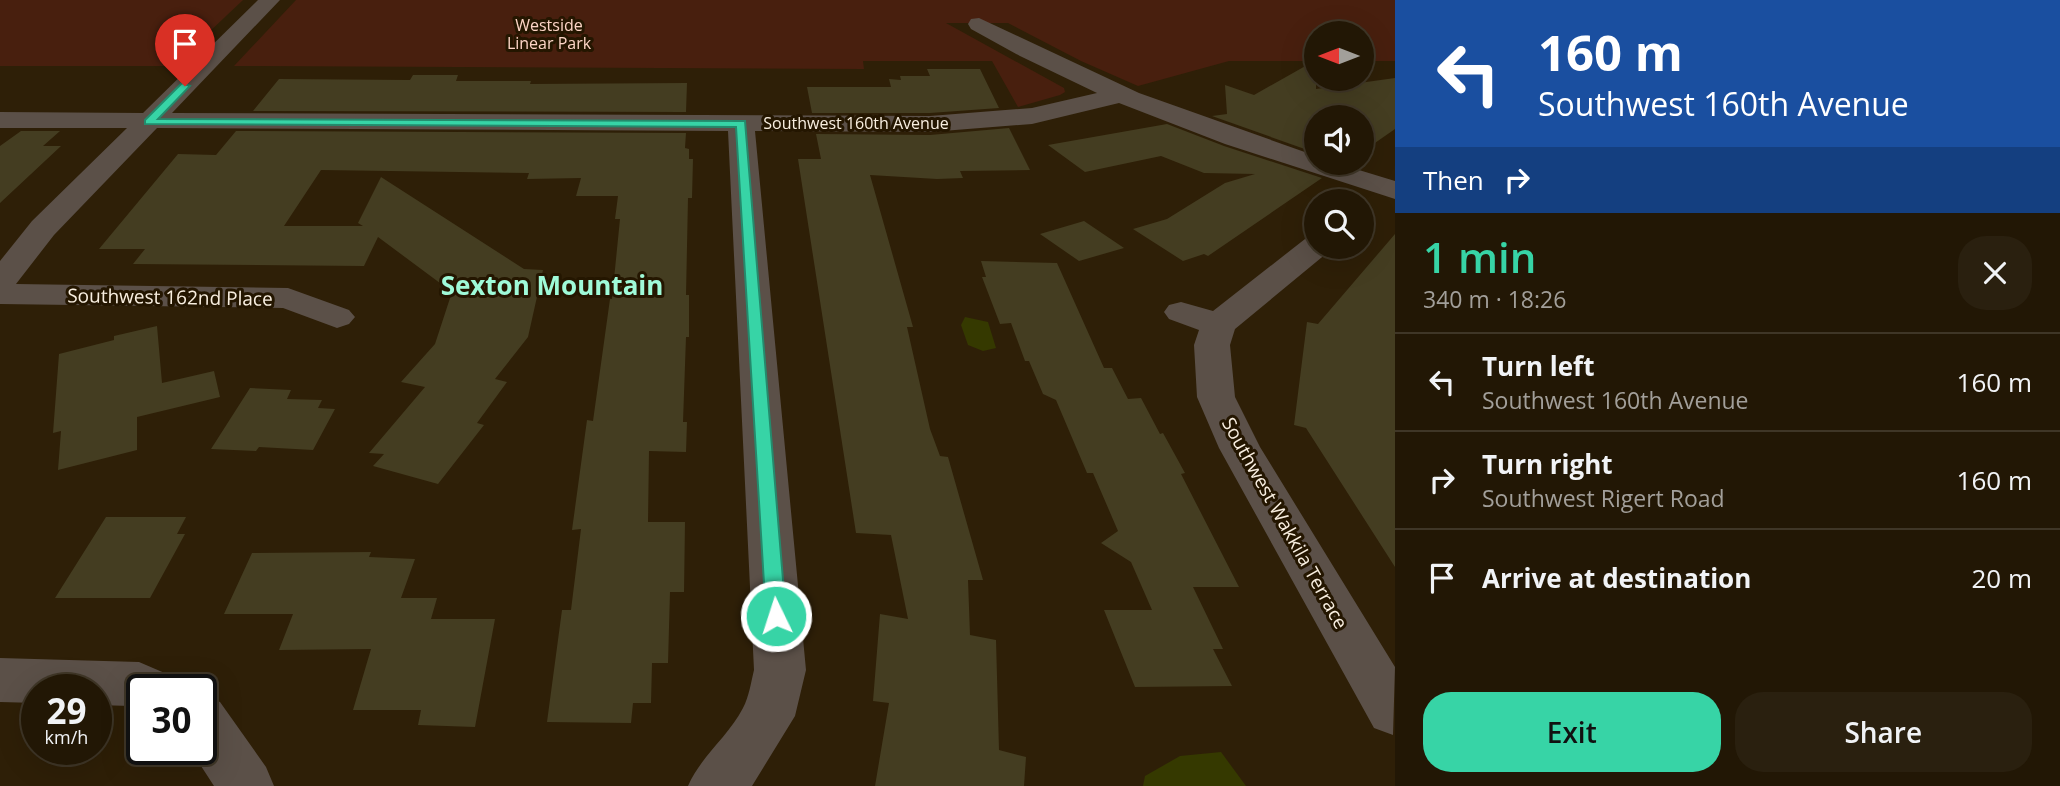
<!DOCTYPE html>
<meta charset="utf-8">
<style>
:root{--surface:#221705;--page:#2a200f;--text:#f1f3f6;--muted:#a29f9a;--line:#3f3627;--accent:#37d4a6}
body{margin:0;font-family:"Open Sans",sans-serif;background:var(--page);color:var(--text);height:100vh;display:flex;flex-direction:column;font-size:26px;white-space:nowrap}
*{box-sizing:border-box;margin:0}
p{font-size:23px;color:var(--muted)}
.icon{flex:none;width:38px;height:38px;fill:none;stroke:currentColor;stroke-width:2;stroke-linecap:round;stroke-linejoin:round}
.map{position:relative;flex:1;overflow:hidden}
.drawer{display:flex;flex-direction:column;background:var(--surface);width:665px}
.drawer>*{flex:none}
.top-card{background:#1a4fa0;color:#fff;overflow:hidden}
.needle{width:46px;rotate:270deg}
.fabs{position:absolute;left:1304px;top:21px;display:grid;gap:14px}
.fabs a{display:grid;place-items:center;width:70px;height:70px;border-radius:50%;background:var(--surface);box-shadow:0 7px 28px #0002,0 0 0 2px var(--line);font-size:35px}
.speed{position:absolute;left:21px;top:674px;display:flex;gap:14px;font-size:35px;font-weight:700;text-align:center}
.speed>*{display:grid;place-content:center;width:91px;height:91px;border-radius:50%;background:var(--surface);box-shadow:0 7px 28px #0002,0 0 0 2px var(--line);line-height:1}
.speed small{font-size:18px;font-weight:400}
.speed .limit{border:4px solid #111;border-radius:10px;background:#fff;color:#111}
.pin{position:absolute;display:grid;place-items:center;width:60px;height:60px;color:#fff;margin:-72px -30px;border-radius:50% 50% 50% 0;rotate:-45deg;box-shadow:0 0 7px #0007}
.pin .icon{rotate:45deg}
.me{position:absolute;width:77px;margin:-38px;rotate:356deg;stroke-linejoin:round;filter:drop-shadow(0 0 5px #0008)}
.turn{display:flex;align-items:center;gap:24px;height:147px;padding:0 28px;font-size:32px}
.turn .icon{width:91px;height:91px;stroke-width:2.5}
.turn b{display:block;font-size:49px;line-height:60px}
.then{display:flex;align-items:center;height:66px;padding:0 28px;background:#0003;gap:14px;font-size:26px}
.round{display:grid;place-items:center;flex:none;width:74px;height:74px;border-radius:28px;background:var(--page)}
.headline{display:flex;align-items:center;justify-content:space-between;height:119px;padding:0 28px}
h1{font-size:42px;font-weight:600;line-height:52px;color:var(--accent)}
.primary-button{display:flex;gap:14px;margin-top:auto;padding:14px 28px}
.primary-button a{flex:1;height:80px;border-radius:28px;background:var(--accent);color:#111;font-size:28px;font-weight:600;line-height:80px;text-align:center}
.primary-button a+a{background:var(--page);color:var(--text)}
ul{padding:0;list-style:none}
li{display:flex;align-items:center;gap:21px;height:98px;padding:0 28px;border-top:2px solid var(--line)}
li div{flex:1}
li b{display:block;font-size:26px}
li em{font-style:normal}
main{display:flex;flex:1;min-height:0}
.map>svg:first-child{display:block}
.green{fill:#481f0e}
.water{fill:#353900}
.building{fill:#443d21}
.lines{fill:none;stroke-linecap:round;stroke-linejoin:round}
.minor{fill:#5b5048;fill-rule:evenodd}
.route{fill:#37d4a6;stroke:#248a6c;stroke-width:2}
.labels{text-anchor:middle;stroke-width:6;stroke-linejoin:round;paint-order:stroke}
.far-park-label{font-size:16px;fill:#fdd5c6;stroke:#241600}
.far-street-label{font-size:16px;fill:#f9efe0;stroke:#241600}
.street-label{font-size:19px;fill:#f9efe0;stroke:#241600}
.district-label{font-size:26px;font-weight:bold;fill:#9ffad8;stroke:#241600}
</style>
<main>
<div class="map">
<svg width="1395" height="786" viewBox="0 0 1395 786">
<rect width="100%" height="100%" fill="#2e1f07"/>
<g class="green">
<polygon points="0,0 243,0 173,66 0,66"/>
<polygon points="296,0 1395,0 1395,61 1362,61 1362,33 1316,33 1316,61 1229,61 1138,86 1081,61 1008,23 946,23 1064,88 1065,92 1060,95 1018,107 992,61 863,61 864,69 234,66"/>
</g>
<g class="water">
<polygon points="965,317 988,322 996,348 983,351 968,345 961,325"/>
<polygon points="1221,752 1246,786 1143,786 1145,776 1180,756"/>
</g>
<g class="building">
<polygon points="1316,60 1316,89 1395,78 1395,129 1362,152 1362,117 1316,117 1316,153 1212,116 1227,114 1225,85 1254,95"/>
<polygon points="927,69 980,69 999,108 930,113 812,113 807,87 891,87 889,79 901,80 900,76 930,76"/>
<polygon points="413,75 458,75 456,81 531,81 530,84 687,83 686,112 253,111 279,79 410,80"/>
<polygon points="1167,124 1224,146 1322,178 1208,256 1204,254 1183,261 1133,229 1167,219 1225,183 1255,174 1204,173 1161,156 1085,172 1048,145"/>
<polygon points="1009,128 1030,170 960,171 963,178 937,179 870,175 913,327 907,327 930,429 940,456 948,457 983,580 968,580 970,635 996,640 999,750 1026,757 1024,786 875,786 889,703 873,701 880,614 908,619 891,535 856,533 798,159 821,159 816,134 930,135"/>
<polygon points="21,131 60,131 43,146 61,146 0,203 0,146"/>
<polygon points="236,131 686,133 685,148 689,149 689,159 693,159 692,198 688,198 686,295 689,295 689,337 686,337 683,422 687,422 686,452 649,451 648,522 685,522 684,592 670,592 668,663 652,663 651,703 633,703 631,723 547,722 562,610 571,610 581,529 572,530 587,420 593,421 610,299 612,299 620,219 615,219 618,196 576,196 581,178 527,179 529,173 321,170 284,226 363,226 358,223 381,177 524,269 543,270 528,337 495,379 507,382 477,423 484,425 438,484 373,466 384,454 369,453 425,387 401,382 435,344 452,292 378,237 364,266 133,264 145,249 99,249 178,154 216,155"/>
<polygon points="1084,221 1124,248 1079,261 1040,234"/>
<polygon points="1395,234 1395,567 1306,428 1294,425 1307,322 1318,324"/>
<polygon points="981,261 1057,263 1104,368 1112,368 1128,399 1141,398 1160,434 1163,433 1185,473 1181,474 1239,587 1193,587 1223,649 1213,649 1232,686 1135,687 1104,610 1152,610 1131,562 1101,543 1118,531 1093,473 1087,473 1056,400 1043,394 1029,361 1025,361 1011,323 1000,324 982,277 986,277"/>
<polygon points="157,326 162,383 214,371 220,397 137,417 137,450 58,470 61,431 53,433 59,354 114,340 114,336"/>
<polygon points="250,388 291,390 287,399 322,400 318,408 335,409 313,450 259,447 256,451 211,449"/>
<polygon points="106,517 186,517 177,534 185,534 150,598 55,598"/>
<polygon points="371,552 369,557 415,559 401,598 437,598 431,619 495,619 475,727 418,725 421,710 353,710 371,649 279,650 293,614 224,614 252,553"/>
</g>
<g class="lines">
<g class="minor">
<path d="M 258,0 L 280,0 L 172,113 L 930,116 L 1032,108 L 1097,93 L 1020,56 L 971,29 L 968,24 L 971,19 L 979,18 L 1139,93 L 1316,156 L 1316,163 L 1336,163 L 1395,181 L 1395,199 L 1225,144 L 1119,103 L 1032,124 L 930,132 L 755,131 L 806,670 L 795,716 L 752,786 L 688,786 C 701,756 728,737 743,708 C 749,697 751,682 754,670 L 728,131 L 157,128 L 54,235 L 16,284 L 288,288 L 349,310 L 355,317 L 349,324 L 337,328 L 283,308 L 0,304 L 0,261 L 32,221 L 127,128 L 0,128 L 0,112 L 143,113 Z"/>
<polygon points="1316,236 1316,247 1331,247 1327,253 1235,329 1230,345 1235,397 1260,447 1395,667 1393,735 1374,728 1219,448 1197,397 1194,345 1199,330 1169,319 1164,312 1169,305 1181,302 1213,311 1305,239"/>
<polygon points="0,658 139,662 167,674 175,690 142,690 142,710 131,706 96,705 96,690 37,690 37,703 0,702"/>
<polygon points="201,695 220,702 266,767 274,786 214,786 190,749 201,749"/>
</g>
</g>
<polygon class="route" points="182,83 190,86 158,119 745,121 786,616 783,622 776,624 769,622 766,616 736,127 145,124 145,120"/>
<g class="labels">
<g class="far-park-label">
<text x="549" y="31">Westside<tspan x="549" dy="18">Linear Park</tspan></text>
</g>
<g class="far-street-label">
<text x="856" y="129">Southwest 160th Avenue</text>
</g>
<g class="street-label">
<text transform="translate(170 297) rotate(1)" y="7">Southwest 162nd Place</text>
<text transform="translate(1285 523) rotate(61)" y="7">Southwest Wakkila Terrace</text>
</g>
<g class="district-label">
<text x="552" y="295">Sexton Mountain</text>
</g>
</g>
</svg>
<div class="fabs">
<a><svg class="needle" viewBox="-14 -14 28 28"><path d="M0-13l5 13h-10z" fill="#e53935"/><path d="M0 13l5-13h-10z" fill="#a29f9a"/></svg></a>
<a><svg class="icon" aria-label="sound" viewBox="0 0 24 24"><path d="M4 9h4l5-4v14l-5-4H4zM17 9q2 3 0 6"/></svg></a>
<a><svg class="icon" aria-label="search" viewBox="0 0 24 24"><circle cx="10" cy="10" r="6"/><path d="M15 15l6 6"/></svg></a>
</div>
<div class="speed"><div>29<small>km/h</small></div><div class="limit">30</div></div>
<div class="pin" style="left:185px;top:86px;background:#d93025"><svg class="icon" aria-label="arrive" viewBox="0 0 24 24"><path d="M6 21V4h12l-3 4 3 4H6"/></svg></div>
<svg class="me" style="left:776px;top:616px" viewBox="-20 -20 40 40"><circle r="17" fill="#37d4a6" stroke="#fff" stroke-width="3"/><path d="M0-11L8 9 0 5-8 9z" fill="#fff"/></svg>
</div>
<section class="drawer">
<div class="top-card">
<div class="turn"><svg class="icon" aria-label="left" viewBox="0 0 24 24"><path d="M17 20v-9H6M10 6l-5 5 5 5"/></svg><div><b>160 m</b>Southwest 160th Avenue</div></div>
<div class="then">Then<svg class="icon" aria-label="right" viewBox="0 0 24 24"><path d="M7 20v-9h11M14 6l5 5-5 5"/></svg></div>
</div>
<div class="headline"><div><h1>1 min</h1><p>340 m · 18:26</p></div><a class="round"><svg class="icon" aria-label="close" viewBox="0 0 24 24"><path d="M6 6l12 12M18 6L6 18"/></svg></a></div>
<ul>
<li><svg class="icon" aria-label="left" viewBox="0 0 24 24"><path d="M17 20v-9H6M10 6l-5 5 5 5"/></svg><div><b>Turn left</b><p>Southwest 160th Avenue</p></div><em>160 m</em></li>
<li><svg class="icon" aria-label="right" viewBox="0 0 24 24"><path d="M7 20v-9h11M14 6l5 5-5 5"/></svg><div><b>Turn right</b><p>Southwest Rigert Road</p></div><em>160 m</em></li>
<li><svg class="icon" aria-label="arrive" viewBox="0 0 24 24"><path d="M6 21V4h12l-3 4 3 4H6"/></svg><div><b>Arrive at destination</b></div><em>20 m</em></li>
</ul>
<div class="primary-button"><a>Exit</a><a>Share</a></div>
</section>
</main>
